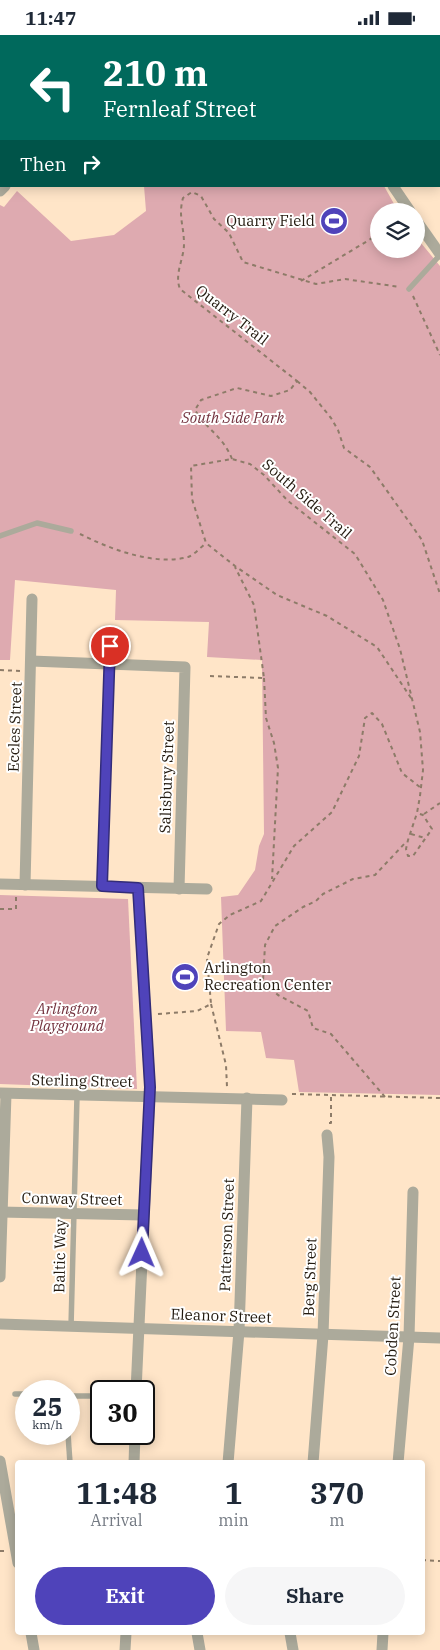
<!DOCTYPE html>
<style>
:root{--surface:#fff;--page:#f6f6f7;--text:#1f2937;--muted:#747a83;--accent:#4f43ba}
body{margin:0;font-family:"IBM Plex Serif",serif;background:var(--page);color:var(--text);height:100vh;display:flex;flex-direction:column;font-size:19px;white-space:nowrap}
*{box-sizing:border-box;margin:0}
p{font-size:16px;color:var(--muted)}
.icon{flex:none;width:28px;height:28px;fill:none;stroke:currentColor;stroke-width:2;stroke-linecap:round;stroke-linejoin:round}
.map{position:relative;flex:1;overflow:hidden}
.panel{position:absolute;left:15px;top:1425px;width:410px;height:175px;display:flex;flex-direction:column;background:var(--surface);border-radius:5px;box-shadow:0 2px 12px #0003}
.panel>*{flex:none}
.hud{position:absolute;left:0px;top:0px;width:440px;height:152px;box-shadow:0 2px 12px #0003;background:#00695c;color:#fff;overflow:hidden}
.buttons{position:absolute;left:370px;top:168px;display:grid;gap:10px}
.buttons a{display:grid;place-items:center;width:55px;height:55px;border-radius:50%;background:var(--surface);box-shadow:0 2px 12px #0003;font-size:25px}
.speed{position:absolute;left:15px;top:1345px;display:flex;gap:10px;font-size:25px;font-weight:700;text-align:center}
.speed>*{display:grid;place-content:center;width:65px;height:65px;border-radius:50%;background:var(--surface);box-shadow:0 2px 12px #0003;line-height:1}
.speed small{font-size:12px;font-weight:400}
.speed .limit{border:2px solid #111;border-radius:8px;background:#fff;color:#111}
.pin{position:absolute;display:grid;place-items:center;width:42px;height:42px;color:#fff;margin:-21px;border:2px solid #fff;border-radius:50%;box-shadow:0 1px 5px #0007}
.me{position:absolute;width:55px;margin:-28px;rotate:1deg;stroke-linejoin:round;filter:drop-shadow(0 0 4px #0008)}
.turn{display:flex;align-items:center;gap:18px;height:105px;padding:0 20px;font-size:22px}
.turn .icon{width:65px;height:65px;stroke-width:2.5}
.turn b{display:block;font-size:35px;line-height:42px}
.then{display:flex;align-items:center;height:48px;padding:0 20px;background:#0003;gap:10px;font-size:19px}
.eta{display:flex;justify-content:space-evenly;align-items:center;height:85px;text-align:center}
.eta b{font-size:30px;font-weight:800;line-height:35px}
.cta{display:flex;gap:10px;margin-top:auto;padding:10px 20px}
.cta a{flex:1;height:58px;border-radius:30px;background:var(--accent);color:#fff;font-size:20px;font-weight:800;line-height:58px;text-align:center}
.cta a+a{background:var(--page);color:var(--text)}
.status{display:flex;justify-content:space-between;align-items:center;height:35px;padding:0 25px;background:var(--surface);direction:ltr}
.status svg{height:14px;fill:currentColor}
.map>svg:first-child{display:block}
.green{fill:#deaab0}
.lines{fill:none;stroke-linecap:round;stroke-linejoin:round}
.path{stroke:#8d7b68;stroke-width:2;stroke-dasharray:4 4;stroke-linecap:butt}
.lane{stroke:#acaa9b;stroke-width:5.5}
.street{stroke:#acaa9b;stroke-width:11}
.secondary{stroke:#8e8b74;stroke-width:16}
.route-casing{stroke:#332c79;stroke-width:12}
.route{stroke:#4f43ba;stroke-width:9}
.labels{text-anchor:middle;stroke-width:4;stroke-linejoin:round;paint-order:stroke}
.poi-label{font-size:15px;fill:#22190e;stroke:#fff;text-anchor:end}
.street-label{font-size:15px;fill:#22190e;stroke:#fff}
.park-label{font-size:15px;font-style:italic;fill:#73323e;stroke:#fff}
</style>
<div class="status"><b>11:47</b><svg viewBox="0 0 49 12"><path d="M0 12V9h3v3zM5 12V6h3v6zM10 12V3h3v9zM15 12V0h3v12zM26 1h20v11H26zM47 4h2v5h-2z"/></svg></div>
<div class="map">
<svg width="440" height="1615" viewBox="0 0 440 1615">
<rect width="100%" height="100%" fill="#ffe5c8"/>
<g class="green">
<polygon points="144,151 384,151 398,176 379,176 379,214 416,214 416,202 440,231 440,1060 299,1057 294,1025 266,1023 261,997 226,996 221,862 238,860 255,835 259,811 264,799 262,625 207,622 209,587 115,585 116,555 15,545 10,625 0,625 0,170 4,172 17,156 71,206 114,200 146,176"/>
<polygon points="0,860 128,864 137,1054 0,1049"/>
</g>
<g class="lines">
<g class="path">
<polyline points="301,246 379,199"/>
<polyline points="413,261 440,320"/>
<polyline points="297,346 310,357 331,383 338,395 344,413 370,432 422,505 440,559"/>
<path d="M 232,424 C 223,401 207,395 195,375 L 201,365 L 237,353 L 271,361 L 290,355 L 297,346 L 180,254 C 174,239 184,224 184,209 C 184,191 178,181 183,163 L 192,157 L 201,161 L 214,184 L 229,198 L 243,227 L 316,249 L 345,244 L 400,252"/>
<path d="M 80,499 C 110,514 154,531 188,522 C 194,520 201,512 206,508"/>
<polyline points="0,635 20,636"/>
<polyline points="210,641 264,643 254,570 235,532"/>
<polyline points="264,643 266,683 274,708 278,733 272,844"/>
<polyline points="411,663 377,612 327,581 277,560 235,531 206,508 192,464 191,431 232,424 250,429 264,440 288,466 355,519 383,565 400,614 420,697 423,735 420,761 417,778 408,805 406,814 408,821 413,821 432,794 423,780 417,778"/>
<polyline points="424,779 440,768"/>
<polyline points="411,799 425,803"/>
<polyline points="0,874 16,874 16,861"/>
<polyline points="211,969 226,1030 227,1052"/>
<polyline points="158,979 197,976 211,969 207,923 219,889 230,880 261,866 294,811 332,777 359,721 365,683 372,678 382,689 402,738 421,753"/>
<polyline points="292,1059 440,1063"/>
<polyline points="385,1062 331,999 313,993 308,976 278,960 263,946 265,910 275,891 303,872 316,866 323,859 353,844 375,840 406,807"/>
<polyline points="329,1088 331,1088 331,1061"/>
<polyline points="0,1516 5,1516"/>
<polyline points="422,1525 440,1526"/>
</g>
<g class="lane">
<polyline points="409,254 440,220"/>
<polyline points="0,501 37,488 71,496"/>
<polyline points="102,851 111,593"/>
<polyline points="71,1292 77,1061"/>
<polyline points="15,1359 26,1359"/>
<polyline points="69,1361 101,1361"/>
<polyline points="68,1399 70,1428"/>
</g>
<g class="street">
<polyline points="373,0 373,1"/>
<polyline points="62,1 64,0"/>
<polyline points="393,151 410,176"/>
<polyline points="0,156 5,151"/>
<polyline points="416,185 440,219"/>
<polyline points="31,626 185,632 179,854"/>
<polyline points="0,849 207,854"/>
<polyline points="25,850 32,564"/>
<polyline points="0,1058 282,1065"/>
<polyline points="0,1177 143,1180"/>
<polyline points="0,1242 6,1059"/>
<polyline points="0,1289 440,1303"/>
<polyline points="136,1356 150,1052 138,853"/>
<polyline points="0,1426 18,1528"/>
<polyline points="134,1428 135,1399"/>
<polyline points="228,1428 239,1296 247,1063"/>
<polyline points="313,1428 323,1300 329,1122 327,1100"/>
<polyline points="398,1428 409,1302 413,1157"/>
<polyline points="31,1598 34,1615"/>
<polyline points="197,1598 200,1615"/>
<polyline points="290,1598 293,1615"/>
<polyline points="125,1615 126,1598"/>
<polyline points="382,1615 383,1598"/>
</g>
<g class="secondary">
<polyline points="425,1 425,0"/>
<polyline points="439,66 440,69"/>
</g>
</g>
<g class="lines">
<g class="route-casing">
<polyline id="route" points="110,611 102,851 138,853 150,1052 142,1218"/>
</g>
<use href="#route" class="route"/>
</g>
<defs>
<g id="stadium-disc" transform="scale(1.4375)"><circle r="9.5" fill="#4f43ba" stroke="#fff"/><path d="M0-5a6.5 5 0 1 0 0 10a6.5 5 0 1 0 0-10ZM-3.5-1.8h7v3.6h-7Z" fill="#fff"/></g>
</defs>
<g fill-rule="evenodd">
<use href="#stadium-disc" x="334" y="186"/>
<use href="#stadium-disc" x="185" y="942"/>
</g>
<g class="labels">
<g class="poi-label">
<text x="315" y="191">Quarry Field</text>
<text x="204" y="938" text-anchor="start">Arlington<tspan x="204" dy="17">Recreation Center</tspan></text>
</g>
<g class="street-label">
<text transform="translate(232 280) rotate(38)" y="5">Quarry Trail</text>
<text transform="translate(307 464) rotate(41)" y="5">South Side Trail</text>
<text transform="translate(15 692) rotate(-88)" y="5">Eccles Street</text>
<text transform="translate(167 742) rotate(-88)" y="5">Salisbury Street</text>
<text transform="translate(82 1046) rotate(1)" y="5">Sterling Street</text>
<text transform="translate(72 1164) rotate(1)" y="5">Conway Street</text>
<text transform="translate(227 1200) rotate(-88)" y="5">Patterson Street</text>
<text transform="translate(60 1221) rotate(-89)" y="5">Baltic Way</text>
<text transform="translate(310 1242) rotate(-88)" y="5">Berg Street</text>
<text transform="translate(221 1281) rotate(2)" y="5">Eleanor Street</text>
<text transform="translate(393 1291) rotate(-87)" y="5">Cobden Street</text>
</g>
<g class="park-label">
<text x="233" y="388">South Side Park</text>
<text x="67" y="979">Arlington<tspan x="67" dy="17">Playground</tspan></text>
</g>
</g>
</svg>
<div class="buttons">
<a><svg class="icon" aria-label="layers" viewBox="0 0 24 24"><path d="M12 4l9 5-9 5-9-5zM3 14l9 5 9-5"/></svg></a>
</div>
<div class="speed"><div>25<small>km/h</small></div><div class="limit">30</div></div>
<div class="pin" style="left:110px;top:611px;background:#d93025"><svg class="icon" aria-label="arrive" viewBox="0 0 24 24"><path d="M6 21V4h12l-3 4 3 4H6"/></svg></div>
<svg class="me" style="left:142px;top:1218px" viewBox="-20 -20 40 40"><path d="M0-17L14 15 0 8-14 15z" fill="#4f43ba" stroke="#fff" stroke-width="4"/></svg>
<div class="hud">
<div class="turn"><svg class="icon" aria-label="left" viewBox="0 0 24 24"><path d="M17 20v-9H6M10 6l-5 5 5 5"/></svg><div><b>210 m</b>Fernleaf Street</div></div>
<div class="then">Then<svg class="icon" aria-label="right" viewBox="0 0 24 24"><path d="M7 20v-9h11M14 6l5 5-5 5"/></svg></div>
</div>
<section class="panel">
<div class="eta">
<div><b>11:48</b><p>Arrival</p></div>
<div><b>1</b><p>min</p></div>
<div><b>370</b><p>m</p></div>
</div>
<div class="cta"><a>Exit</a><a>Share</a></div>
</section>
</div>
